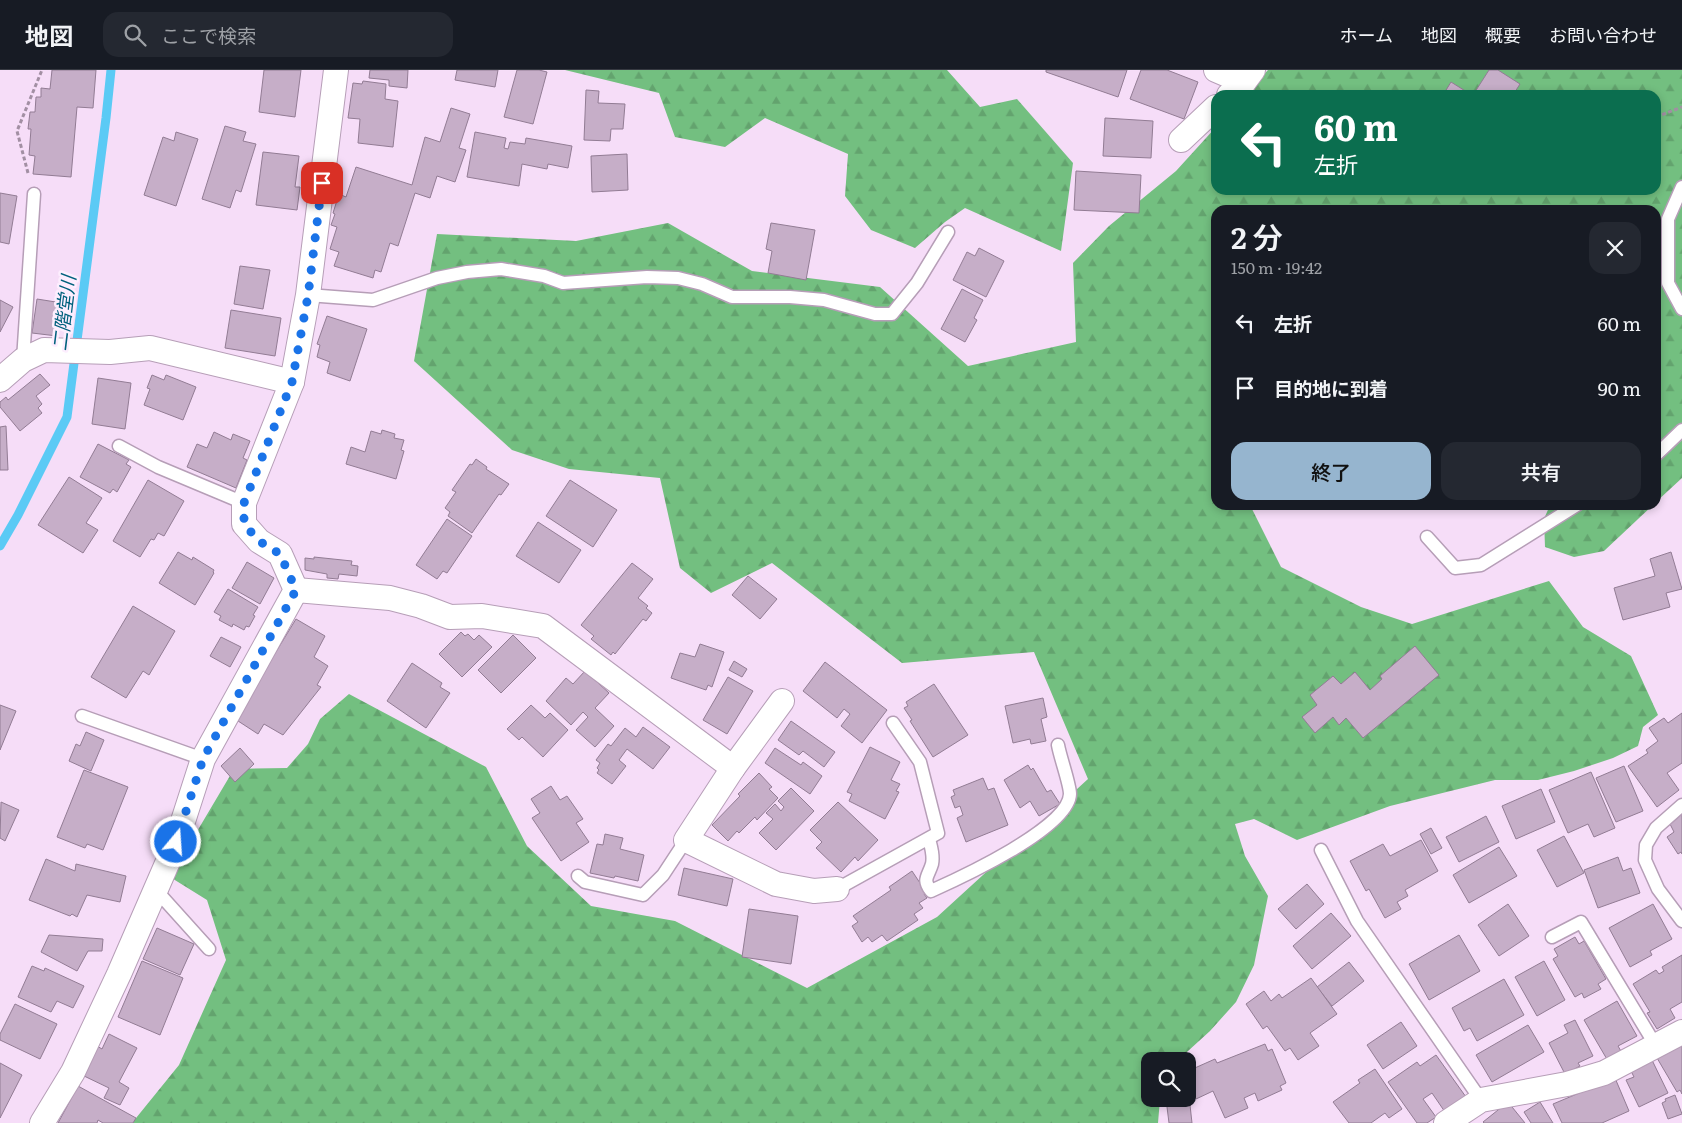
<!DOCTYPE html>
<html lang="ja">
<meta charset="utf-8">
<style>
:root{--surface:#171b24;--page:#242831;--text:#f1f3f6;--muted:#9ea1a6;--line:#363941;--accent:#96b5cf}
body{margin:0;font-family:Literata,"Noto Sans JP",serif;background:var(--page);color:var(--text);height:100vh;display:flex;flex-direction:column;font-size:19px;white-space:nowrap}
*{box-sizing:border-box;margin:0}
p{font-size:16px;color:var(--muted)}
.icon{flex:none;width:28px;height:28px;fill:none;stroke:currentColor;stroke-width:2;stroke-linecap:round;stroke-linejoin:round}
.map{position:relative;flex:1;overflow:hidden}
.panel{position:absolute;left:1211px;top:135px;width:450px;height:305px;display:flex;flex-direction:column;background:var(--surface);border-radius:15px;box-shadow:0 2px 8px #0003}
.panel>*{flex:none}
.hud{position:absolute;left:1211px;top:20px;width:450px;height:105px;border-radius:15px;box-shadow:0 2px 8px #0003;background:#0b6e4f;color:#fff;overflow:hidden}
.buttons{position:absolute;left:1141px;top:982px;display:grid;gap:10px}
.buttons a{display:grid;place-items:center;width:55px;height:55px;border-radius:10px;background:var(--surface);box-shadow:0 2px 8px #0003;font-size:25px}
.pin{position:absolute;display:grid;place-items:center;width:42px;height:42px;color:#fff;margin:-21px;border-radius:10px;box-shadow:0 2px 8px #0006}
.me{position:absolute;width:55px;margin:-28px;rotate:18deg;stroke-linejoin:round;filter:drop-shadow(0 0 4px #0008)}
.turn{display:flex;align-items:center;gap:18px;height:105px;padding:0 20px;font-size:22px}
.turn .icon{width:65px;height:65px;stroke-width:2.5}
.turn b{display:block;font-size:35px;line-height:42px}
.round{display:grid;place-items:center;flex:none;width:52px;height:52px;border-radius:15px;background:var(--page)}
.summary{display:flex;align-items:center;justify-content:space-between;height:85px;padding:0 20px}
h1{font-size:30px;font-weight:600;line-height:38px}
.button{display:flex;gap:10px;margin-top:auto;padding:10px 20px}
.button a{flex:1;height:58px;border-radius:15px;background:var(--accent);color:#111;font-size:20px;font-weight:600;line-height:58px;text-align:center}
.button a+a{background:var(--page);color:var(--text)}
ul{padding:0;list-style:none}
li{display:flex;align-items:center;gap:15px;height:65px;padding:0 20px}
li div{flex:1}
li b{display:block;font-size:19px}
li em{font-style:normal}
header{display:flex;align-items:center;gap:30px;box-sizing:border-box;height:70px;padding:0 25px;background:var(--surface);border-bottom:1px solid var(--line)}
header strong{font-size:24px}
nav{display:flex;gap:28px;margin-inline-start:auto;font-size:18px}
.search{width:350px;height:45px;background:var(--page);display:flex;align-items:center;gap:12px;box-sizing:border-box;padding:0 18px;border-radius:15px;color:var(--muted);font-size:19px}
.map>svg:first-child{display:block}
.forest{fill:url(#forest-firs)}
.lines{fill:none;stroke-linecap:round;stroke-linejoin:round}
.stream{stroke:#5bcaf5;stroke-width:9}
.building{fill:#c6aec8;stroke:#927c94}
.lane-casing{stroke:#b69eb7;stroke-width:15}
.street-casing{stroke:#b69eb7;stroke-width:26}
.path{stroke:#a28fa3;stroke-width:3;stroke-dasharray:4 2.5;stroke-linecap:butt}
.lane{stroke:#fff;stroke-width:12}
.street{stroke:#fff;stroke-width:24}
.route{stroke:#1a73e8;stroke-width:9;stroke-dasharray:0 16.2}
.labels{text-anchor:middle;stroke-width:5;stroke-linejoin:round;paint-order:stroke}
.water-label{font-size:19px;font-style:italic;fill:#00617d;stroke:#fdeefe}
</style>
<header>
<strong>地図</strong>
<div class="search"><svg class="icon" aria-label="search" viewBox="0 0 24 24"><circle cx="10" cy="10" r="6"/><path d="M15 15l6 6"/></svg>ここで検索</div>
<nav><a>ホーム</a><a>地図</a><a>概要</a><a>お問い合わせ</a></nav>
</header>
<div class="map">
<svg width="1682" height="1053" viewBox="0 0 1682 1053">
<defs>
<pattern id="forest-firs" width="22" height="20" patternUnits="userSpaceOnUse" patternTransform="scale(1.25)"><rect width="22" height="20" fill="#73bf80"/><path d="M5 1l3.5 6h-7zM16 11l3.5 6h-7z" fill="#63a36e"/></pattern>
</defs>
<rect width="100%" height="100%" fill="#f6ddf8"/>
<g class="forest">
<polygon points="565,0 947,0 980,37 1017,29 1073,93 1061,181 965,138 945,152 915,178 871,160 845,126 848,84 765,48 725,77 675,67 659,23"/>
<polygon points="1268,0 1682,0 1682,408 1656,432 1656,140 1216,140 1216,435 1250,435 1281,497 1361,537 1412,554 1549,511 1583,557 1631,586 1658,645 1643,657 1638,676 1613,688 1574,701 1538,710 1495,710 1390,736 1297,770 1254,749 1235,754 1245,786 1268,826 1254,895 1236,932 1210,961 1177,991 1150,991 1150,1029 1160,1029 1158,1053 132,1053 179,995 226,890 207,830 170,807 234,699 287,698 308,674 320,649 349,624 486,697 527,776 591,836 675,851 807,918 937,847 1088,709 1034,582 902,593 772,493 711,523 680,498 660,408 569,399 512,380 414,291 437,164 576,171 668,153 752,201 880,217 968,296 1076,272 1073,193 1109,156 1176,101 1216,57 1216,120 1656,120 1656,25 1245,25"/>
<polygon points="1550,435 1653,435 1604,481 1574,487 1545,477 1544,449"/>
</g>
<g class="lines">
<polyline class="stream" points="0,476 18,445 67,347 106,48 111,0"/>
</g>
<g class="building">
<polygon points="52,0 96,0 93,38 77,37 71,107 33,104 35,86 29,85 31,59 28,59 30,42 35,42 36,27 41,27 41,18 50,19"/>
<polygon points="264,0 301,0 295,47 259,42"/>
<polygon points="370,0 408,0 407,18 389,16 389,10 369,8"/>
<polygon points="457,0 498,0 495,17 455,10"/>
<polygon points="517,0 539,0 547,2 533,54 504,47"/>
<polygon points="1046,0 1127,0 1118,27 1046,2"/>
<polygon points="1141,0 1167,0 1198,12 1184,49 1130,29"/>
<polygon points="1489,0 1498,0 1520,14 1513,25 1473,25"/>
<polygon points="363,11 386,14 385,29 398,31 393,77 358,73 360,49 348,48 353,13 362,14"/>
<polygon points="1451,12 1467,22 1465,25 1443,25"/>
<polygon points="586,20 599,21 598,33 625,34 623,59 611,59 610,71 584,70"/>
<polygon points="451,38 470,44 459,78 466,80 455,112 437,106 430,128 415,123 398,176 390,173 381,202 375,200 373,208 334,196 339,182 330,179 337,157 331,155 335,144 333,143 339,124 346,127 356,97 412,115 425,67 440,72"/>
<polygon points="1105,48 1153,51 1151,88 1103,86"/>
<polygon points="225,56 246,62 243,71 256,74 241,122 236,120 230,138 202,129"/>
<polygon points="176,62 198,69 176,136 144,125 163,67 174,71"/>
<polygon points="475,62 506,68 504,78 508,79 510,72 525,74 526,68 572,76 568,98 548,94 547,99 522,94 519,116 467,107"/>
<polygon points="263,82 299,86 295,117 300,117 297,140 256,135"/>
<polygon points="627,84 628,120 592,122 591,86"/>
<polygon points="1076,101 1141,105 1139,143 1074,140"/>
<polygon points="0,123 17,126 9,174 0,172"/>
<polygon points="771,153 815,160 806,210 768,203 772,181 766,179"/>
<polygon points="979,178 1004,191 986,227 953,210 967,182 975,186"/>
<polygon points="240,196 270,200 263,239 234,234"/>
<polygon points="962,219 983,230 974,248 977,250 965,272 941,259"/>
<polygon points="37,229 62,233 57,266 32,263"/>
<polygon points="0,230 13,237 0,262"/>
<polygon points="231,240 281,248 275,286 225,278"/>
<polygon points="327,246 367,259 350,311 327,303 330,292 317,287 320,275 317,274"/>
<polygon points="40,304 50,315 36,326 42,334 38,338 42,343 20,361 0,337 0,332 6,327 8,330"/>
<polygon points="152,305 164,310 166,305 196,317 183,350 144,335 150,319 147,318"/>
<polygon points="98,308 131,313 125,359 92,354"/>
<polygon points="6,356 8,400 0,400 0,357"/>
<polygon points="382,360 395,364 394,368 404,370 401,380 404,381 396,409 346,394 351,377 365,382 371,361 381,364"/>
<polygon points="214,362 231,370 233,364 250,371 243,388 247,390 236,418 187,397 197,374 207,378"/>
<polygon points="98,374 129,390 126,394 131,397 117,422 113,419 110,423 80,407"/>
<polygon points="476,389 487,397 486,399 509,414 501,425 499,424 472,463 448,446 450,442 445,438 456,422 452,420 470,394 472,395"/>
<polygon points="69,407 102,428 86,453 98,460 83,483 38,455"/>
<polygon points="148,410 184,431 164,466 158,463 154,470 151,469 140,487 113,471"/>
<polygon points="570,410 617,440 593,477 546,446"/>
<polygon points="447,449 472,466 447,503 443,501 437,509 416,495"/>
<polygon points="538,452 581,480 559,513 516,486"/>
<polygon points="178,482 192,490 193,487 214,500 213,502 214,503 195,535 159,513"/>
<polygon points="1671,482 1682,519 1666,523 1670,537 1623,550 1614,518 1655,506 1650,489"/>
<polygon points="314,487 352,491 351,495 358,496 357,506 339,504 338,509 327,508 327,504 305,500 305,488 314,489"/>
<polygon points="247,492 274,508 260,534 232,518"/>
<polygon points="632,493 653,509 638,528 648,536 646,538 652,543 646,551 643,549 615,584 613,582 611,585 591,569 594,566 581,555"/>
<polygon points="748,506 777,529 760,549 732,525"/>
<polygon points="228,519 258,537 253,545 255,546 249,557 246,556 244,560 233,554 232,557 219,550 221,546 214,542"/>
<polygon points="133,536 175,561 149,605 143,601 126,628 91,607"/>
<polygon points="296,549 325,566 314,587 328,596 317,615 321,617 283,665 264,654 258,664 235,649"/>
<polygon points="461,562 465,566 468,564 474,570 479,565 492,577 462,607 439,584"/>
<polygon points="513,565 536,588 501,623 478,600"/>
<polygon points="221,567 241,577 230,597 210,586"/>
<polygon points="700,574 724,582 712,617 708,615 706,620 671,608 680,583 695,587"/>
<polygon points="1415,576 1439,605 1363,668 1346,648 1339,655 1333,647 1315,663 1302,647 1317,635 1310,625 1333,606 1341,614 1355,602 1370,620 1382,609 1380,606"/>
<polygon points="734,591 747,599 742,607 729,600"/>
<polygon points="825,592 887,640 862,673 841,656 850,644 844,639 837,648 803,621"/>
<polygon points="412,593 442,613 440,617 450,623 426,658 387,631"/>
<polygon points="585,601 609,623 595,638 614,656 595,677 576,660 588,647 583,642 571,655 546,631 566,608 573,614"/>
<polygon points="728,607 753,621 727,664 703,650"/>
<polygon points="934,614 968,665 933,687 910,651 912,650 904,638 908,636 906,632"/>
<polygon points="1043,628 1047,647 1041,649 1046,671 1031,674 1030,669 1013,673 1005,636"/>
<polygon points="0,635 16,641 0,680"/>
<polygon points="531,635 545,648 550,643 568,660 543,687 522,667 519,670 507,659"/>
<polygon points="1682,643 1682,693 1667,703 1679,720 1657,737 1628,696 1648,683 1646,680 1658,671 1649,658 1664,648 1668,653"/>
<polygon points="791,651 835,682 824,697 803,681 799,685 778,670"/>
<polygon points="643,657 670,677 653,699 627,679 619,690 626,696 612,714 597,703 599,700 597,698 600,693 596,690 608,674 611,676 625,658 636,667"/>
<polygon points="86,662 104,670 91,701 69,691 76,674 80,676"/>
<polygon points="870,677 900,692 891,710 900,714 896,721 899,722 885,749 849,731 852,724 847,722"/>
<polygon points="240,678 254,694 235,712 221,696"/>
<polygon points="775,678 801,695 803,692 822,706 810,724 765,693"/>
<polygon points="1028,695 1031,700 1033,698 1047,722 1051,720 1060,734 1039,746 1030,731 1020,738 1004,710"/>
<polygon points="1624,696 1643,741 1616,752 1596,708"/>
<polygon points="84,700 128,717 103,780 87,774 85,778 57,767"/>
<polygon points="1591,702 1615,758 1594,767 1588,754 1568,763 1549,720"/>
<polygon points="759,703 772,717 769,719 778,728 757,750 755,747 739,763 737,761 728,771 712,755 740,726 738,724"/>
<polygon points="983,708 988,720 994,718 1008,755 966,772 957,748 963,745 960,736 955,738 951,727 955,725 953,720"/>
<polygon points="551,716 560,730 567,726 583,749 576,753 589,772 561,791 532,748 540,743 531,729"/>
<polygon points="791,718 814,741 776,780 759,763 773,749 766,743 775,734 781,741 784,737 778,731"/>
<polygon points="1541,719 1555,752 1516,769 1502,736"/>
<polygon points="1,732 19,740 5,771 0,768"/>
<polygon points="838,732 878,770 858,791 855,787 841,802 816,778 822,772 810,760"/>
<polygon points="1682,744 1682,784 1681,782 1678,784 1667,767 1674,762 1670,754"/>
<polygon points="1486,746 1499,772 1459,792 1446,767"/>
<polygon points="1431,758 1442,778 1431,784 1420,764"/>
<polygon points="605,764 623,768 620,779 644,785 638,811 615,806 614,808 590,803 597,774 603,775"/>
<polygon points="1564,766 1584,803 1557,817 1537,780"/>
<polygon points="1421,770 1438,801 1405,820 1408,826 1397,832 1401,839 1385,848 1369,819 1366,821 1350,791 1383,774 1390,786"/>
<polygon points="1499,777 1517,806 1469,833 1453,805"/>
<polygon points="1618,787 1623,801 1631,798 1640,823 1598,838 1584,800"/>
<polygon points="46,789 75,801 76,794 126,806 120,832 87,825 77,847 72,844 70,846 29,830"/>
<polygon points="684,798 733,809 727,836 678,825"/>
<polygon points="912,801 926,822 924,824 927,828 919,833 923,838 914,844 918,850 887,871 882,865 872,872 868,867 862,872 852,856 858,852 853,846 891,820 889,817"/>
<polygon points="1307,814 1324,834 1296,859 1278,839"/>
<polygon points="1508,834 1529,866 1499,886 1478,855"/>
<polygon points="1653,834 1672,869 1650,881 1652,885 1630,897 1609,858"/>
<polygon points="749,839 798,846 791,894 742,887"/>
<polygon points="1331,843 1351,866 1312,899 1293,876"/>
<polygon points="157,858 194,874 180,905 143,889"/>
<polygon points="49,865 103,869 102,881 88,881 77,901 41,882"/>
<polygon points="1459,865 1480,901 1429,930 1409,894"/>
<polygon points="1575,867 1579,874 1584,871 1606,909 1598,914 1601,919 1584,928 1582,923 1575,927 1553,889 1558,886 1554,879"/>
<polygon points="1682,885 1682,932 1670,939 1675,948 1657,959 1647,943 1650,942 1633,914 1656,900 1659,904 1664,901 1662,897"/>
<polygon points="142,891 183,908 160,965 118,947"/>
<polygon points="1544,891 1565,930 1537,946 1515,907"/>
<polygon points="1349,892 1364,911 1332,936 1317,917"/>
<polygon points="32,896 44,901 45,898 84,916 73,938 57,931 51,942 18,927"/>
<polygon points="1311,908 1337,944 1310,963 1319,976 1298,990 1290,978 1285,981 1267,956 1263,959 1246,934 1264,921 1271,931 1279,924 1282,928"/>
<polygon points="1504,909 1524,945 1477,971 1470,958 1464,961 1452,938"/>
<polygon points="1617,931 1637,966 1618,976 1622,983 1608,991 1584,950"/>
<polygon points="15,934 57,954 40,989 0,970 0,964"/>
<polygon points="1575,950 1593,986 1578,993 1580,996 1565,1004 1549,973 1568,963 1564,955"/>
<polygon points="1401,952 1417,976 1383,999 1367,975"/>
<polygon points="1528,955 1544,982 1492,1012 1476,985"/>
<polygon points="109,964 137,978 119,1012 129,1018 120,1035 104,1028 109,1018 82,1005 97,976 102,979"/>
<polygon points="1265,974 1268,981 1272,979 1286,1013 1280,1016 1282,1020 1258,1031 1255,1023 1244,1028 1248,1038 1225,1048 1213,1021 1196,1029 1188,1008 1188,1001 1215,989 1217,993"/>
<polygon points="1682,974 1682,1024 1680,1020 1677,1022 1657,988"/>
<polygon points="1436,985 1466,1027 1445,1042 1432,1023 1423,1029 1436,1047 1427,1053 1417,1053 1388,1012 1417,992 1420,996"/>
<polygon points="1651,988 1668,1023 1639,1037 1626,1010 1634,1007 1630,999"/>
<polygon points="0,993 22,1005 0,1048"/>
<polygon points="1375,999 1402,1039 1389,1048 1385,1043 1371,1053 1349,1053 1333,1032 1360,1013 1358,1010"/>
<polygon points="1615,1008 1629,1041 1602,1053 1562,1053 1553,1034"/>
<polygon points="78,1016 136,1048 133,1053 103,1053 98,1050 97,1053 58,1053"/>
<polygon points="1675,1025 1682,1044 1668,1049 1662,1033 1666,1031 1665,1029"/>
<polygon points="1189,1026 1192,1053 1169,1053 1166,1029 1188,1029"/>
<polygon points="1508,1032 1525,1053 1484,1053 1483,1052"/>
<polygon points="1540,1032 1553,1053 1531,1053 1524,1042"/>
</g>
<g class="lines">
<g class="lane-casing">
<g id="lane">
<polyline points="1682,117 1668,149 1668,213 1682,239"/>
<polyline points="308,225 373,230 437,208 467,202 501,199 544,206 563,213 647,207 678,208 702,214 732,227 790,227 824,230 875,244 892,244 917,213 948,162"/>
<polyline points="23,290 34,124"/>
<polyline points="119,376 158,397 244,433"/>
<polyline points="1656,385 1682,360"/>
<polyline points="1427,467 1455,498 1481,495 1577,435"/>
<polyline points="82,646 203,689"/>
<polyline points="1682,735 1656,758 1646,775 1645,790 1658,819 1682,851"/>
<path d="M 929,769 C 931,777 934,785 932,794 C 928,807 922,809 931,821 C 960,808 1069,758 1070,724 C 1070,714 1060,687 1058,675"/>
<polyline points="1321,780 1357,851 1481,1030"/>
<polyline points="578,806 585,812 643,825 663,805 686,770"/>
<polyline points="155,819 209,879"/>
<polyline points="837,819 938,763 920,692 893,653"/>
<polyline points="1552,867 1581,852 1656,976"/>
</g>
</g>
<g class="street-casing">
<g id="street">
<polyline points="1216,0 1244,12"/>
<polyline points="1229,25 1244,12 1253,0"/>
<polyline points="1181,70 1216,37"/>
<polyline points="0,310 23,290 44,280 110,282 150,278 292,312"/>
<polyline points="296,520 390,528 421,536 450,547 482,546 543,556 733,698"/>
<polyline points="782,631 733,698 686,770 776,814 814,821 837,819"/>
<polyline points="42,1053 73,1002 119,904 176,773 203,689 296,520 280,484 259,471 244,454 244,433 292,312 308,225 336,0"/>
<polyline points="1446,1053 1481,1030 1567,1014 1604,1003 1682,962"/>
</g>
</g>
<g class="path">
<polyline points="1656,47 1682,37"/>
<polyline points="28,103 17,61 42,0"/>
</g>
<use href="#lane" class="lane"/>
<use href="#street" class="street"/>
</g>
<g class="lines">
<polyline class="route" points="176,772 203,689 296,520 280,484 259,471 244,454 244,433 292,312 308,226 322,113"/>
</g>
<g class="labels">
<g class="water-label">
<text transform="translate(64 243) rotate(-83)" y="7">二階堂川</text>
</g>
</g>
</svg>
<div class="buttons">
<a><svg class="icon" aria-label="search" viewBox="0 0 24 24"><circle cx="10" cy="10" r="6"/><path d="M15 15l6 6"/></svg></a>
</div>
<div class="pin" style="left:322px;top:113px;background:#d93025"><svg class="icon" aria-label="arrive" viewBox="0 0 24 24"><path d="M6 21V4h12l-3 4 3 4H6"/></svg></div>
<svg class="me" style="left:176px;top:772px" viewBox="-20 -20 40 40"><circle r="17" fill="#1a73e8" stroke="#fff" stroke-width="3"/><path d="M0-11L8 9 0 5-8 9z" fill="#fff"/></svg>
<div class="hud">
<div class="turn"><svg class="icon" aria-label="left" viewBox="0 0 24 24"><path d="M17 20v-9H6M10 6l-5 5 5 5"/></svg><div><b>60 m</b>左折</div></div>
</div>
<section class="panel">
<div class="summary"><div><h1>2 分</h1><p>150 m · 19:42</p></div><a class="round"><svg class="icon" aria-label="close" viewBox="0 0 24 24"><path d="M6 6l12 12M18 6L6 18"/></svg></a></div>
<ul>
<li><svg class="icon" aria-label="left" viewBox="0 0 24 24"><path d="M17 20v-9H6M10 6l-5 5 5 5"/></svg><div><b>左折</b></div><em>60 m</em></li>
<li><svg class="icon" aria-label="arrive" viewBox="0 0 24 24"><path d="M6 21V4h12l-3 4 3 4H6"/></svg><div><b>目的地に到着</b></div><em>90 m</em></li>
</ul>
<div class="button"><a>終了</a><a>共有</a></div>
</section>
</div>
